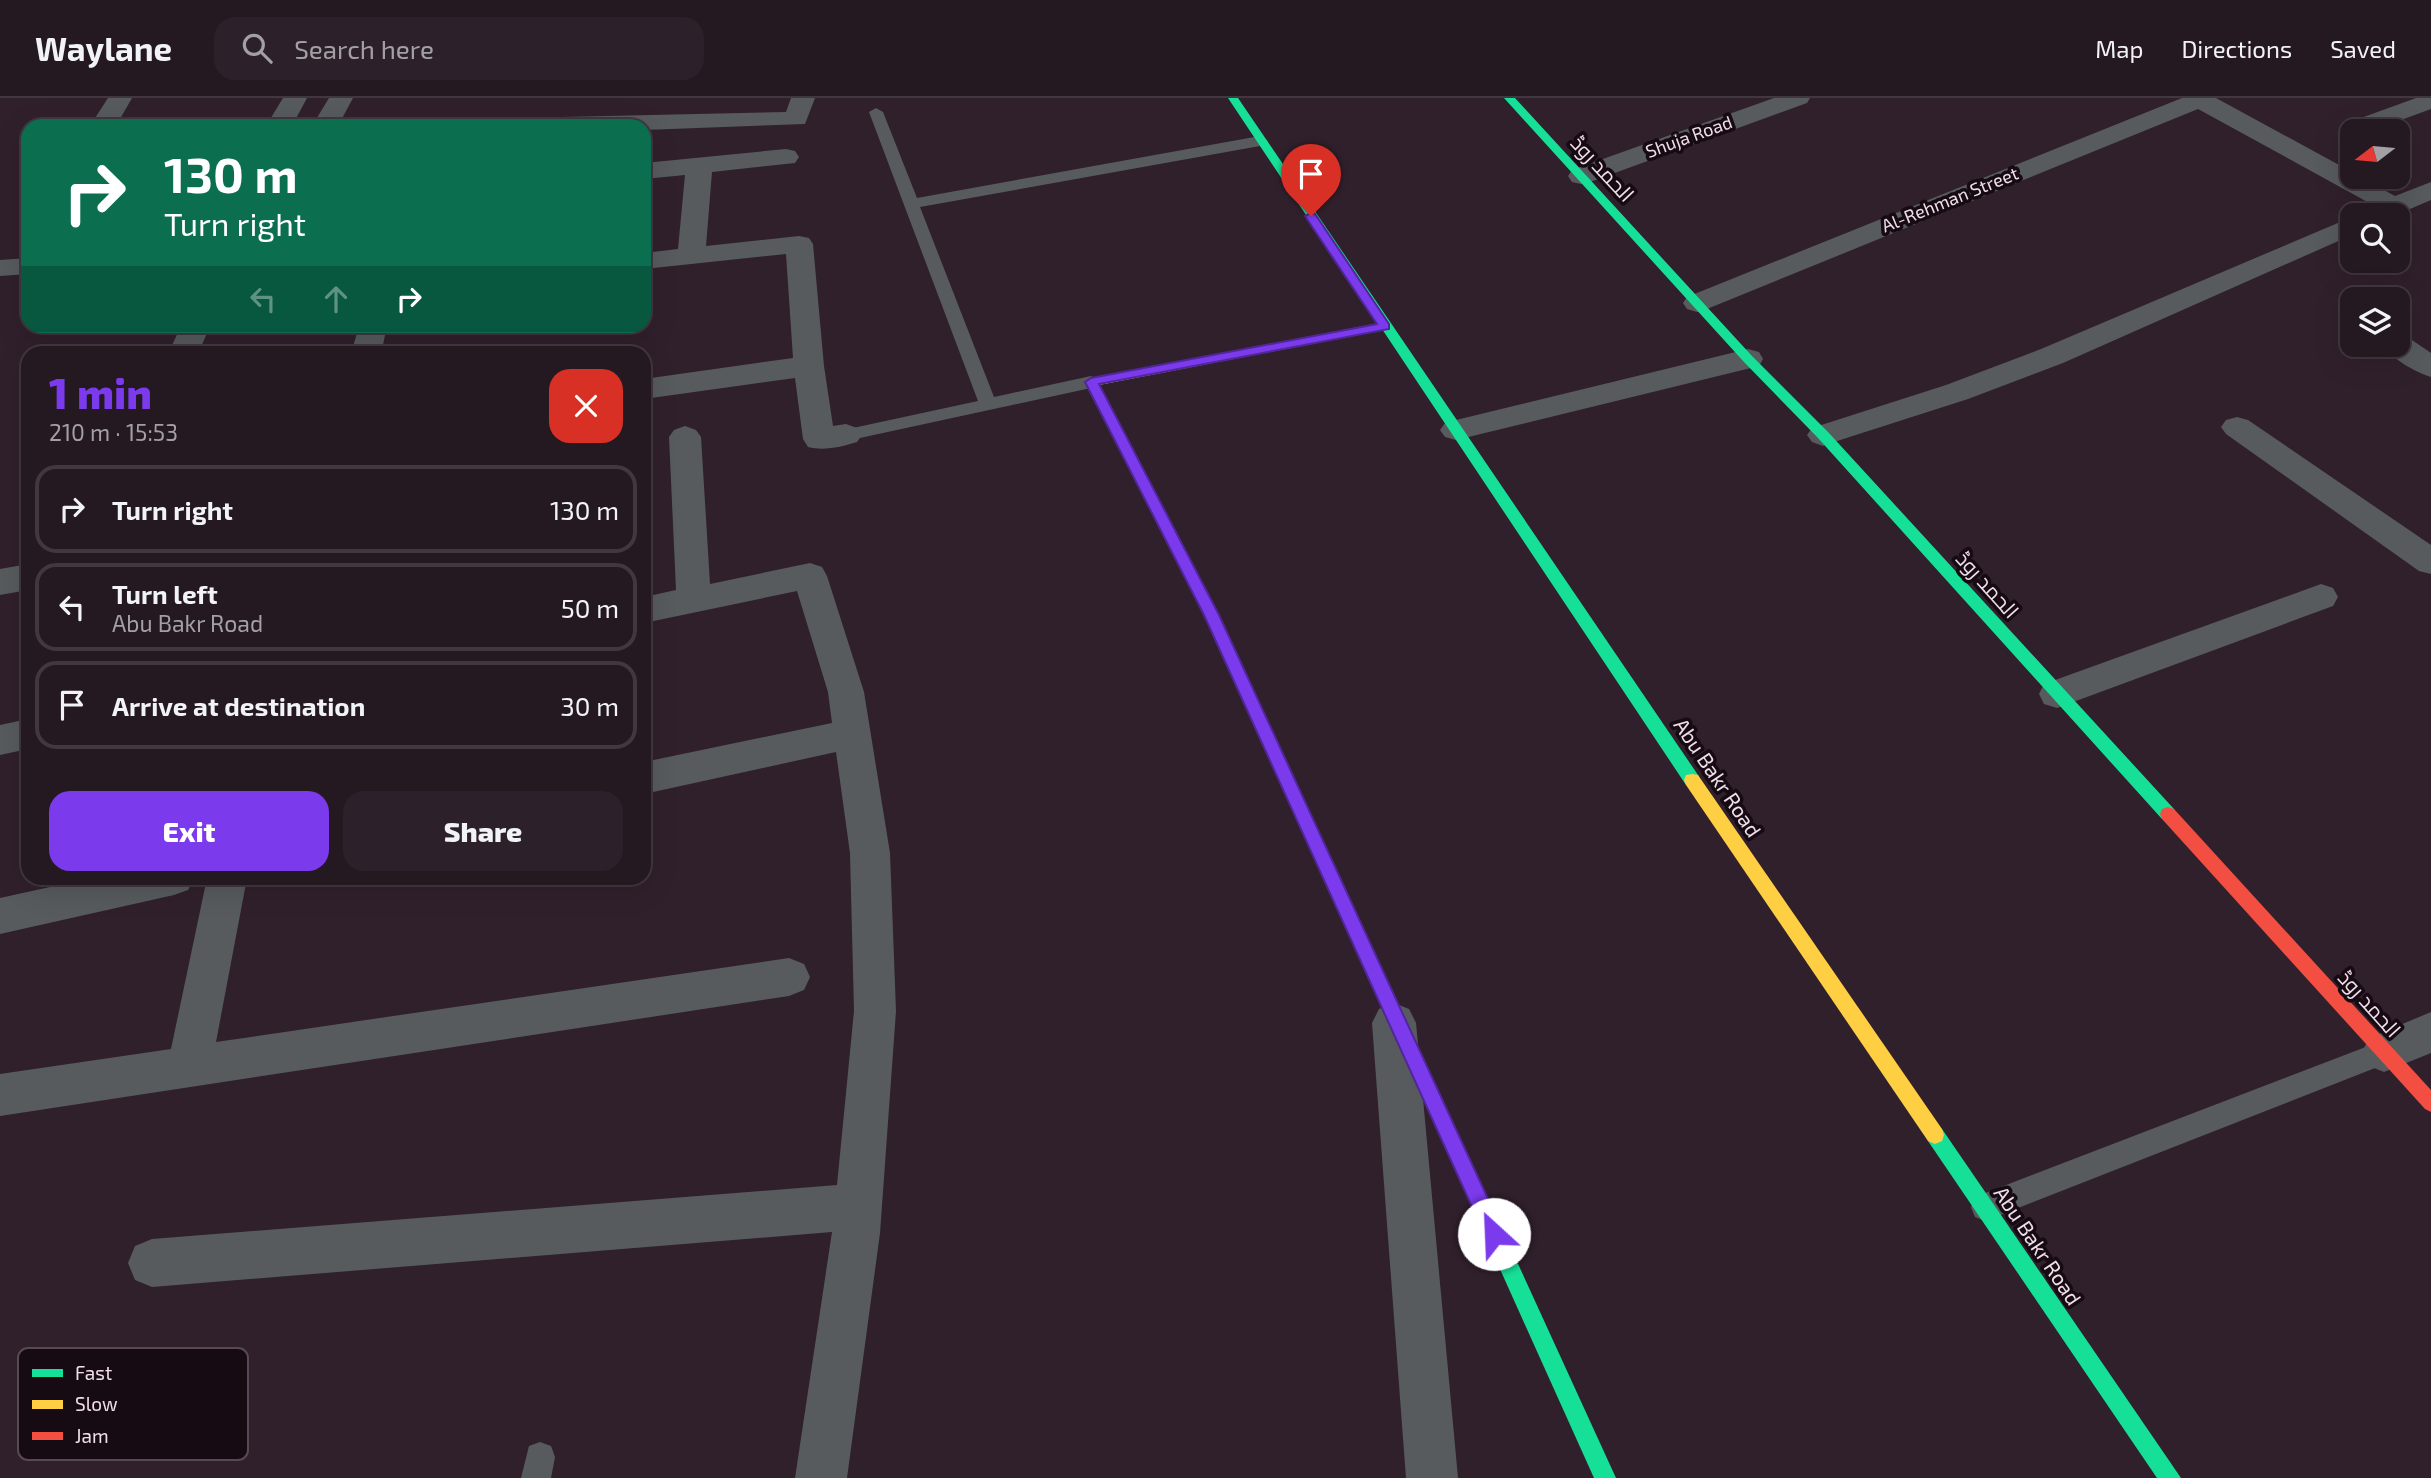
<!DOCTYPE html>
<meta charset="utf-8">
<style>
:root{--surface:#241821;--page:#2c212a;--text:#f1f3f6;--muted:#a3a0a5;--line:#41373f;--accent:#7c3aed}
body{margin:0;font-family:"Exo 2",Cairo,sans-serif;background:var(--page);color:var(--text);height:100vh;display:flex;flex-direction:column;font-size:26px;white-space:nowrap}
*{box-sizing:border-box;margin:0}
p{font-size:23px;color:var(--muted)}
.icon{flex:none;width:38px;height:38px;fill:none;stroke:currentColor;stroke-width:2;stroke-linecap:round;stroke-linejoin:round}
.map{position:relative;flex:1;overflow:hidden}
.panel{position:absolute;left:21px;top:248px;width:630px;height:539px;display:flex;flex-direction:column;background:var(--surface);border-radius:21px;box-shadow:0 7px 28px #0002,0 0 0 2px var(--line)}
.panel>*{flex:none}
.guide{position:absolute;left:21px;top:21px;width:630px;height:214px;border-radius:21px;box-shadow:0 7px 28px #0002,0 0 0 2px var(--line);background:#0b6e4f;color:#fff;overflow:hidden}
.needle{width:46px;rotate:254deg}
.fabs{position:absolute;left:2340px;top:21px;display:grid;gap:14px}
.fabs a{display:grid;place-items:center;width:70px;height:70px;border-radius:14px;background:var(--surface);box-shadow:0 7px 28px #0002,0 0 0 2px var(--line);font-size:35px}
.pin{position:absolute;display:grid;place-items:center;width:60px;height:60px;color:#fff;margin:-72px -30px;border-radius:50% 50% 50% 0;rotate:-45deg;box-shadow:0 0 7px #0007}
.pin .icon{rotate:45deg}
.me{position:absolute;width:77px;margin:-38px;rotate:335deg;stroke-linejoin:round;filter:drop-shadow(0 0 5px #0008)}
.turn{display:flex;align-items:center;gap:24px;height:147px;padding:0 28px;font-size:32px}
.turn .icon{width:91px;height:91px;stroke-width:2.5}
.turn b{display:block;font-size:49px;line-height:60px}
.lanes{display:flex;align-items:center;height:66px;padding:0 28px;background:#0003;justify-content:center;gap:35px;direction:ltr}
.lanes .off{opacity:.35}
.round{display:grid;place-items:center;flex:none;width:74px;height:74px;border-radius:21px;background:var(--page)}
.headline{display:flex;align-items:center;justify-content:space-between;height:119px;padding:0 28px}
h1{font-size:42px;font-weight:800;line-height:52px;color:var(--accent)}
.action{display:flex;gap:14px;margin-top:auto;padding:14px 28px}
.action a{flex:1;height:80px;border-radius:21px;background:var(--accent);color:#fff;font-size:28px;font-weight:800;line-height:80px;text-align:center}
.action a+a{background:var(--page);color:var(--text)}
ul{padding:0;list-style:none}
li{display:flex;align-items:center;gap:21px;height:88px;margin:0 14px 10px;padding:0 14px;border:4px solid var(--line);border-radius:21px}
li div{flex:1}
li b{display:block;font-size:26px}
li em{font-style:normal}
header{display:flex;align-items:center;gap:42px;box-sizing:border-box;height:98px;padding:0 35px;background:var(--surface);border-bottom:2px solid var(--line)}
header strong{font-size:33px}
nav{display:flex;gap:38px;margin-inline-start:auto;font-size:24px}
.search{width:490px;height:63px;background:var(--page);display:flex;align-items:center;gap:18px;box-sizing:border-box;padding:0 24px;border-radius:21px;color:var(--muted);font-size:26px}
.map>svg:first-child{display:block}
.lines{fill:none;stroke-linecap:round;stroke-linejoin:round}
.lane{fill:#575b5e;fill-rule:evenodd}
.street{fill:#575b5e;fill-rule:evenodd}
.fast{fill:#16e098;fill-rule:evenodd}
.slow{fill:#ffcf43;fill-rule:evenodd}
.jam{fill:#f24e42;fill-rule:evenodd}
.route{fill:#7c3aed;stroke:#51269a;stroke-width:2}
.labels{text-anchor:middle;stroke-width:7;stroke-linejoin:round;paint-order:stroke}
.far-street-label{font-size:18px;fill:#f1deeb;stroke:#160a13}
.street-label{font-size:21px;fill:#f1deeb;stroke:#160a13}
.key{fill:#160a13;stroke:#584a54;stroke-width:2}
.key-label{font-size:19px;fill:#f1deeb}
</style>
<header>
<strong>Waylane</strong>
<div class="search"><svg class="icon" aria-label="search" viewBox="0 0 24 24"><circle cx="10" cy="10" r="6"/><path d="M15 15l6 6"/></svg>Search here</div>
<nav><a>Map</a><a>Directions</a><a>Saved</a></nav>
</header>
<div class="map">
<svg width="2431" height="1380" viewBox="0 0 2431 1380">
<rect width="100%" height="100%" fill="#30202c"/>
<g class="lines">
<g class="lane">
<polygon points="876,10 883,14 917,100 1260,38 1268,43 1260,48 920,109 994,299 1091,278 1100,284 1091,290 846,343 839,341 837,337 839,333 978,303 869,14"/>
<polygon points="2384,942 2393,945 2397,954 2393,963 1985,1123 1975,1119 1971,1109 1975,1099"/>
<polygon points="540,1344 551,1348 555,1359 551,1380 521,1380 529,1348"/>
</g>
<g class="street">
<polygon points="108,0 132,0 116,28 90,28"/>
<polygon points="283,0 307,0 292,28 266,28"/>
<polygon points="329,0 353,0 338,28 312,28"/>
<polygon points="791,0 815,0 805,26 644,32 644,28 503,28 507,23 516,20 786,14"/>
<polygon points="1774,0 1810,0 1807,5 1590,84 1581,86 1572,84 1568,78 1572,72"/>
<polygon points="2182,0 2216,0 2352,74 2352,79 2360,79 2395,98 2431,84 2431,102 2396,117 2361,117 2364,111 2373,107 2198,11 1707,211 1697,214 1687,211 1683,205 1687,199"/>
<polygon points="2416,0 2431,0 2431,11 2371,33 2352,35 2346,29 2350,24"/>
<path d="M 786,51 L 795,53 L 799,59 L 795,65 L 712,74 L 706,148 L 799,138 L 809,140 L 813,146 L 824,268 L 833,328 L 846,326 L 857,330 L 862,337 L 857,344 C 841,349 824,353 808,349 L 803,341 L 795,280 L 644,301 L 644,281 L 793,260 L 786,156 L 644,171 L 644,155 L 678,151 L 685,77 L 644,81 L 644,65 Z"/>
<polygon points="2352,119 2352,137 2063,265 1968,301 1834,344 1823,348 1812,344 1807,337 1812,330 1946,287 2041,251"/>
<polygon points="28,160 28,176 0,178 0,162"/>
<polygon points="181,228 210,228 198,256 168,256"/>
<polygon points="359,228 387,228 381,256 351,256"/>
<path d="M 2398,238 L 2409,240 L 2431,255 L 2431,279 C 2415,274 2392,261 2383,247 L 2398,247 Z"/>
<polygon points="1748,251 1759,254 1763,261 1759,268 1456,342 1445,339 1440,332 1445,325 1456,322"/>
<polygon points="2237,319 2248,322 2431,447 2431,476 2419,473 2226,336 2221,329 2226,322"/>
<polygon points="685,328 696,332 701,339 710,486 810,465 822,469 827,478 864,594 890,755 896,913 880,1135 847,1380 795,1380 832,1134 152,1189 135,1182 128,1165 135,1148 152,1141 837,1087 854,913 850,755 836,654 644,696 644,664 832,625 828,594 797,493 644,525 644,499 676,492 669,339 674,332"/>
<polygon points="28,466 28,492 0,497 0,471"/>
<polygon points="2321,486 2333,490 2338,499 2333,508 2057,610 2044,606 2039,596 2044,586"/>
<polygon points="28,621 28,651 0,657 0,627"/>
<polygon points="91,780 194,780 188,792 174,797 0,836 0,800"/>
<polygon points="207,780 247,780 216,944 789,860 804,866 810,879 804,892 789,898 0,1018 0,976 171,951"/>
<polygon points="1394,905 1409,911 1416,925 1458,1380 1406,1380 1372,925 1379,911"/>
<polygon points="2431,914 2431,955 2384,974 2369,968 2362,954 2369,940"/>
</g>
<g class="fast">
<polygon points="1228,0 1238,0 1698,677 1700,682 1698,687 1686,687"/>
<polygon points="1504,0 1515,0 1752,258 1828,334 2174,711 2176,716 2174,721 2162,721 1818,340 1744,264"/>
<polygon points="1163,418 1170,423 1219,517 1361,826 1359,831 1353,833 1347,831 1205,517 1156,423"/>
<polygon points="1935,1028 1942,1031 2181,1380 2157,1380 1928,1043 1926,1037 1928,1031"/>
<polygon points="1496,1130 1503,1133 1616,1380 1594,1380 1486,1140 1489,1133"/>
</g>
<g class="slow">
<polygon points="1385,224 1389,225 1389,231 1099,287 1170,423 1163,428 1156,423 1085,284 1091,280"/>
<polygon points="1692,676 1698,677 1942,1031 1944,1037 1942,1043 1935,1046 1928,1043 1686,687 1684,682 1686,677"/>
</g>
<g class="jam">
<polygon points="2168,709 2174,711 2431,992 2431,1014 2425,1011 2162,721 2160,716 2162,711"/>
<polygon points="1353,819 1359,821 1503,1133 1506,1140 1503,1147 1496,1150 1489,1147 1345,826 1347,821"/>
</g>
</g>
<polygon class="route" points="1311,115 1315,116 1389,226 1389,231 1099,286 1219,517 1501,1129 1504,1136 1501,1142 1494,1145 1487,1142 1204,517 1085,284 1091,280 1377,226 1305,118"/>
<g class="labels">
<g class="far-street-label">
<text transform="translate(1689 39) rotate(-20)" y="6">Shuja Road</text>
<text transform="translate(1950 102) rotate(-22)" y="6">Al-Rehman Street</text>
</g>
<g class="street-label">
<text transform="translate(1602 71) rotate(47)" y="7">الحمد روڈ</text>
<text transform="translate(1987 487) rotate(48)" y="7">الحمد روڈ</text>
<text transform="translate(1717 680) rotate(56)" y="7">Abu Bakr Road</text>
<text transform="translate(2369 906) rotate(48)" y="7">الحمد روڈ</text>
<text transform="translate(2037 1148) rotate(56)" y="7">Abu Bakr Road</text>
</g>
</g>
<rect x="18" y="1250" width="230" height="112" rx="10" class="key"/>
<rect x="32" y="1271" width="31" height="8" fill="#16e098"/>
<rect x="32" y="1302" width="31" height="9" fill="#ffcf43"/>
<rect x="32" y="1334" width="31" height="8" fill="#f24e42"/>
<g class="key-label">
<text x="75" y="1282">Fast</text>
<text x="75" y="1313">Slow</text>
<text x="75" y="1345">Jam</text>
</g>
</svg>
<div class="fabs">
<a><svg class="needle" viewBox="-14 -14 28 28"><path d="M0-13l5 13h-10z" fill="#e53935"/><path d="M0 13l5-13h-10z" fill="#a3a0a5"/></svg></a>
<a><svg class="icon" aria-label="search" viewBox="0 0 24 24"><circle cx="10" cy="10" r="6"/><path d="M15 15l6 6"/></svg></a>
<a><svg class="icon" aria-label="layers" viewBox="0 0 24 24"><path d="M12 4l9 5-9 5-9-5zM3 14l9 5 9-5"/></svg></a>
</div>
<div class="pin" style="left:1311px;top:118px;background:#d93025"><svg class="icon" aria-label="arrive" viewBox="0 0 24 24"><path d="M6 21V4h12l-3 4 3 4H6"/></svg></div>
<svg class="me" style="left:1494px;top:1136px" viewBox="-20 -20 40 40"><circle r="19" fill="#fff"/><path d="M0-13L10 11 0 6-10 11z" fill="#7c3aed"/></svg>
<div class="guide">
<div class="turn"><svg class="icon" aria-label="right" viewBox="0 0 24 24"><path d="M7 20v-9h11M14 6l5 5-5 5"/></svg><div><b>130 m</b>Turn right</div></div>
<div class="lanes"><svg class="icon off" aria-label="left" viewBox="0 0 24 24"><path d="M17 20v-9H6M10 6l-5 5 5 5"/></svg><svg class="icon off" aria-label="ahead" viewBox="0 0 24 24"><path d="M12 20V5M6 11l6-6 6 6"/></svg><svg class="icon" aria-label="right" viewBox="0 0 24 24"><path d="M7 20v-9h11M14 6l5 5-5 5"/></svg></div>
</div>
<section class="panel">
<div class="headline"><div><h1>1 min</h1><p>210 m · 15:53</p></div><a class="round" style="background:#d93025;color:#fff"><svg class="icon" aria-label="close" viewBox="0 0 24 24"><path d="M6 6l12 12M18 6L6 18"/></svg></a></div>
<ul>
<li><svg class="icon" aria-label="right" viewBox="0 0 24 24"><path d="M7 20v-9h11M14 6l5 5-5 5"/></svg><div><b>Turn right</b></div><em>130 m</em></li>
<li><svg class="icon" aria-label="left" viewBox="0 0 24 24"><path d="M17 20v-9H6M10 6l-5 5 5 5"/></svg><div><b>Turn left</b><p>Abu Bakr Road</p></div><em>50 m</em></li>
<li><svg class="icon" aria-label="arrive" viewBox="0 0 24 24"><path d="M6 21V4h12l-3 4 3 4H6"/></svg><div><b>Arrive at destination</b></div><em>30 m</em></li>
</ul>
<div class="action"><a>Exit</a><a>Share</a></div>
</section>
</div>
